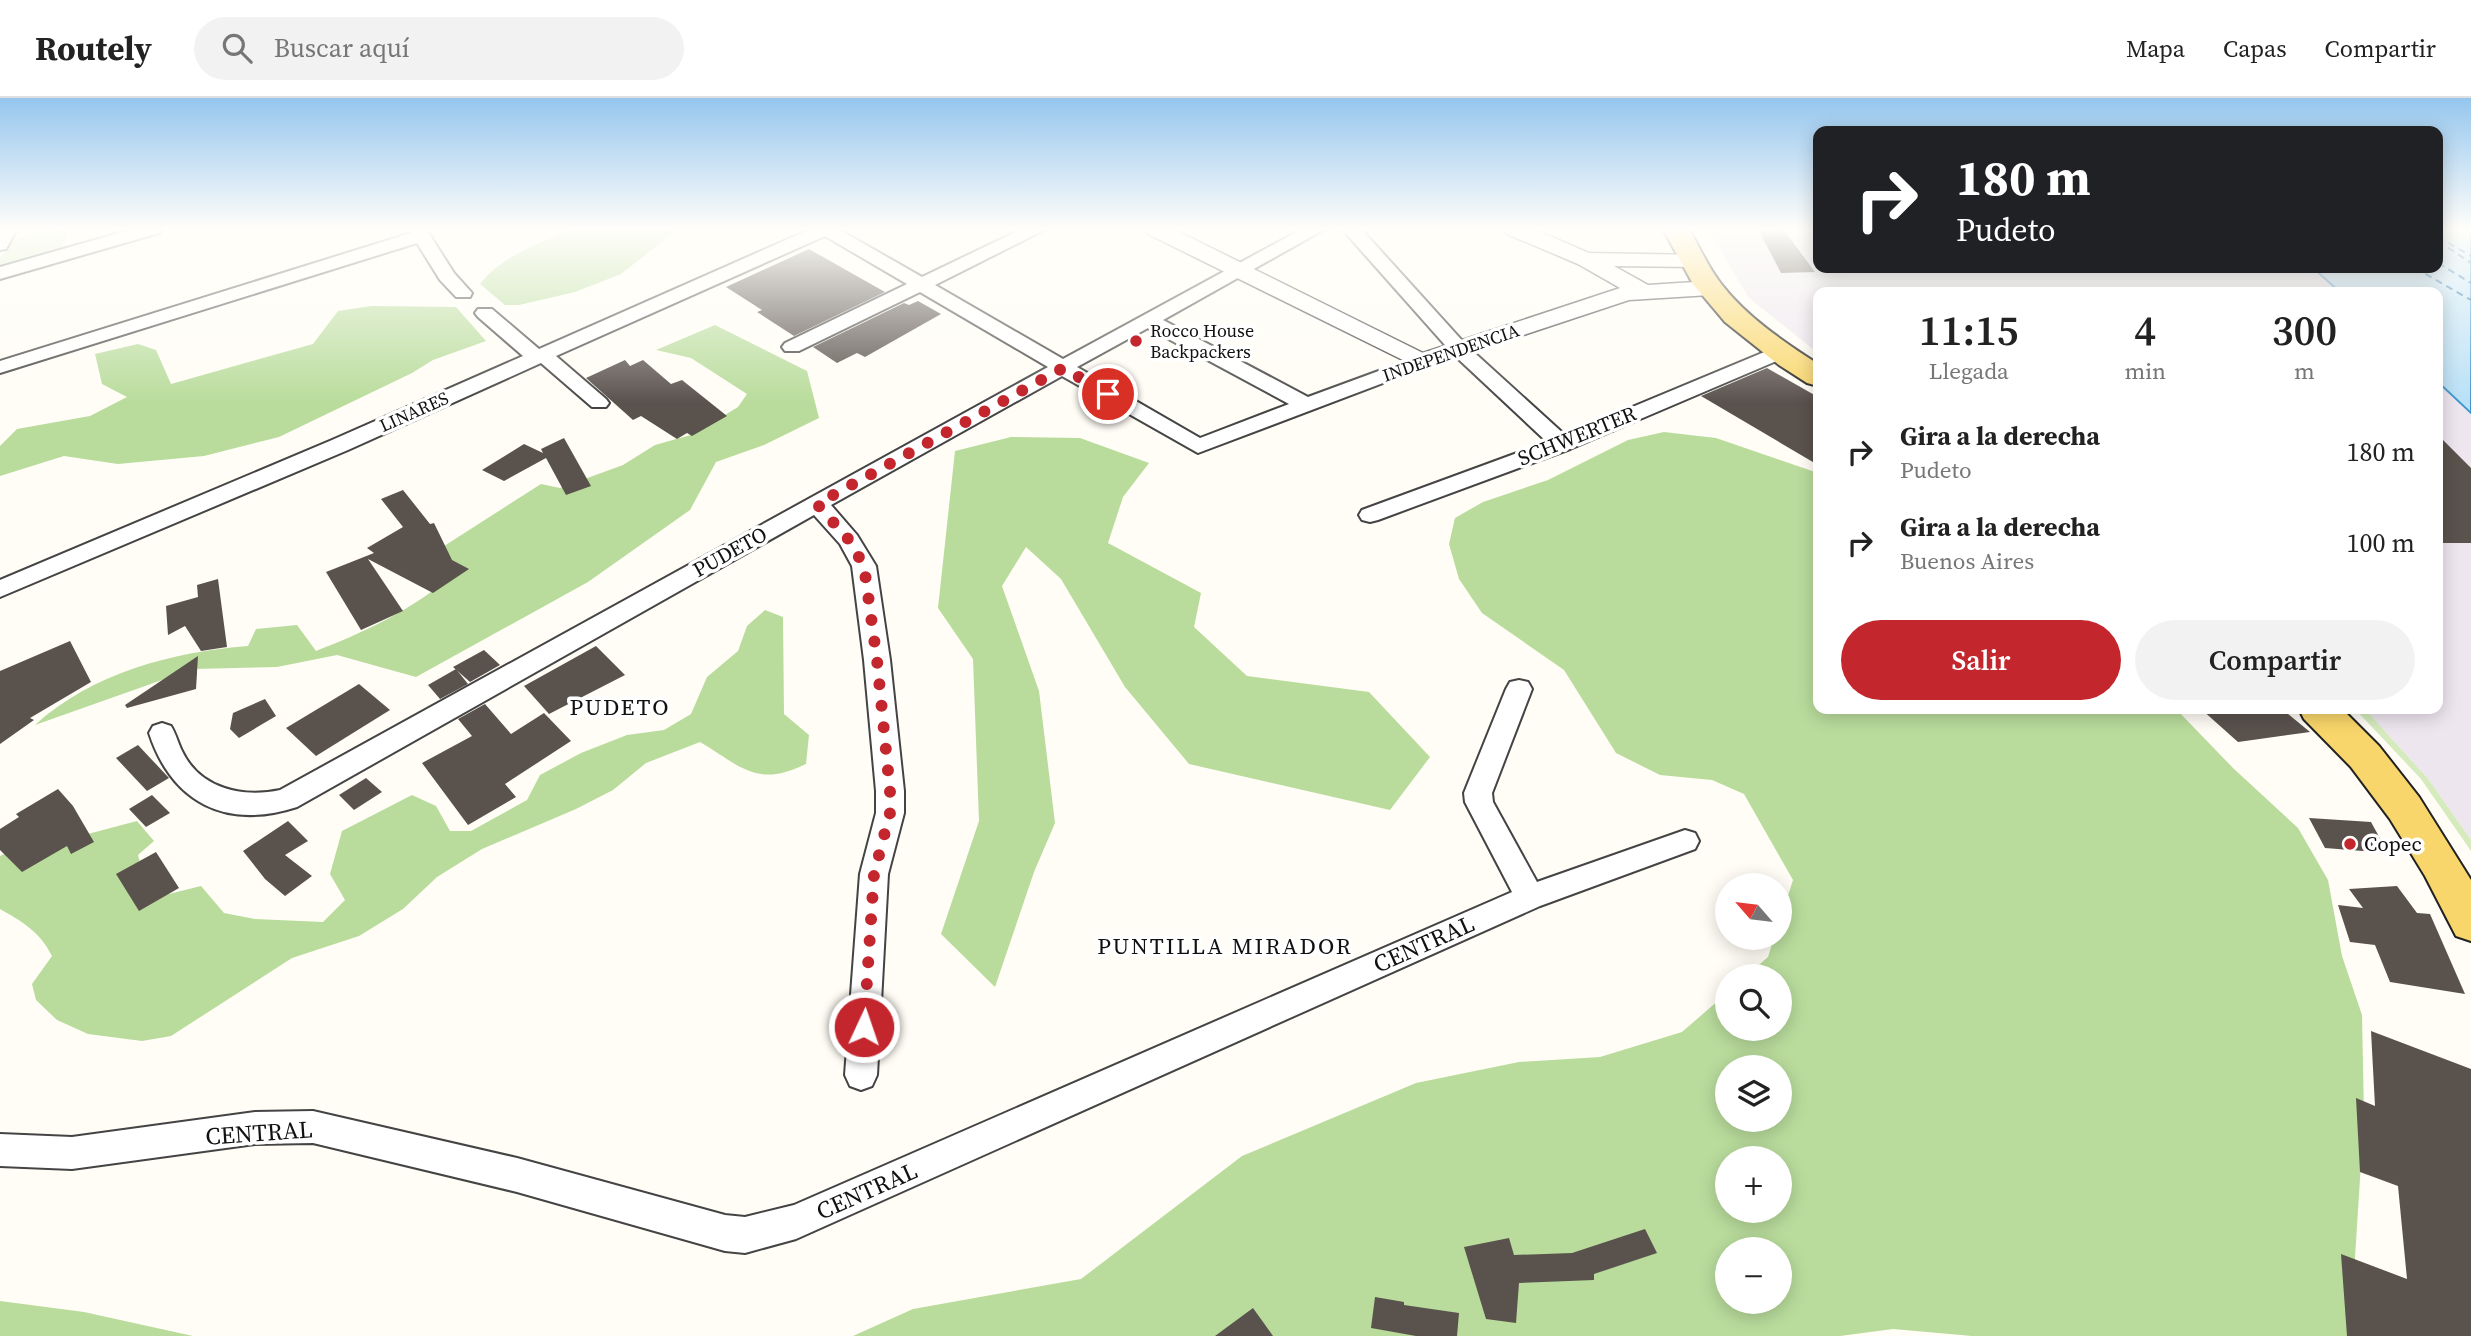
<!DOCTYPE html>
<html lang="es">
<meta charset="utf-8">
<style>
:root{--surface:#fff;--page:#f2f2f2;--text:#222;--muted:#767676;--line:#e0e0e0;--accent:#c4262e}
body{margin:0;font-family:"Source Serif 4",serif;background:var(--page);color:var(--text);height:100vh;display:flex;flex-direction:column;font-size:26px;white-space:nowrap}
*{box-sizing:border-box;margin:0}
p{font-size:23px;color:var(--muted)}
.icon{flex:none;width:38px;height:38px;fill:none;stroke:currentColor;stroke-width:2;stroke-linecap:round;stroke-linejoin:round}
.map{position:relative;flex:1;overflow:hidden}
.drawer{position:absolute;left:1813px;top:189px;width:630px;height:427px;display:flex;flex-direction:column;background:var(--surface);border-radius:14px;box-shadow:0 4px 18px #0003}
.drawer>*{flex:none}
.guide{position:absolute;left:1813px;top:28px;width:630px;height:147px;border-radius:14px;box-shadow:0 4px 18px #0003;background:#202124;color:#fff;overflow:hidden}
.needle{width:46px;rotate:298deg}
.buttons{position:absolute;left:1715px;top:775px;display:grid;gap:14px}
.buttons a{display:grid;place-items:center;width:77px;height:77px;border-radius:50%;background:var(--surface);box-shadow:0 4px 18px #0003;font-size:35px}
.pin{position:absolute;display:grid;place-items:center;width:60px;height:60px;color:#fff;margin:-30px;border:4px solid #fff;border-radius:50%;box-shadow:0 2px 7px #0007}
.me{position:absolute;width:77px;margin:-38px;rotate:3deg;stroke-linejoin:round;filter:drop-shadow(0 0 5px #0008)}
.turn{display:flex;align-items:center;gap:24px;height:147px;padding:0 28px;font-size:32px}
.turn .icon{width:91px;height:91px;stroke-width:2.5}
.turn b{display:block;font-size:49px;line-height:60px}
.eta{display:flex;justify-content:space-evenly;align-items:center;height:119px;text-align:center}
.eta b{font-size:42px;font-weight:600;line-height:49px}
.primary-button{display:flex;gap:14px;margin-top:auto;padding:14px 28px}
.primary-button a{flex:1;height:80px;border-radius:42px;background:var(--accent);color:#fff;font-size:28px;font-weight:600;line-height:80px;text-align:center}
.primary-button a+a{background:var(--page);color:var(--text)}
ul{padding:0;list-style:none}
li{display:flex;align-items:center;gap:21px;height:91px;padding:0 28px}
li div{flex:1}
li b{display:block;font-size:26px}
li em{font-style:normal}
header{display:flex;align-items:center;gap:42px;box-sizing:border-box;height:98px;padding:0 35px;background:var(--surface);border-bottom:2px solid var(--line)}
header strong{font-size:33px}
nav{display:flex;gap:38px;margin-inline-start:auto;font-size:24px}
.search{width:490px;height:63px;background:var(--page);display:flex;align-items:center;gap:18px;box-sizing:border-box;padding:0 24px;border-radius:38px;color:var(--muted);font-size:26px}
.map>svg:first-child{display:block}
.industrial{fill:#eee6ef}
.green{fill:#d5ebbd}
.forest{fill:#b9dc9c;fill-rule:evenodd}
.water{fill:#b9e0f7;stroke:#3f96cf;stroke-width:2}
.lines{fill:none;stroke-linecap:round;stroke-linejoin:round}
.ferry{stroke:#1768a6;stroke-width:2;stroke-dasharray:7 5;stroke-linecap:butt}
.building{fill:#5a524d}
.minor-casing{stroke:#444;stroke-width:4}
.tertiary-casing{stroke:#444;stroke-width:3}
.primary-casing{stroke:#222;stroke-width:4}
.minor{fill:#fff;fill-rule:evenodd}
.tertiary{fill:#fff;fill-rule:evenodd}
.primary{fill:#f9d66b;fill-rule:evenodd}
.route{stroke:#c4262e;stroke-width:12;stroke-dasharray:0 21.6}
.poi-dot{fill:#c4262e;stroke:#fff;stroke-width:2.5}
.labels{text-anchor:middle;stroke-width:7;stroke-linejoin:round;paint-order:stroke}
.far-poi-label{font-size:18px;fill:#111;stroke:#fff;text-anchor:start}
.far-street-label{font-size:18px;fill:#111;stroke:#fff}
.street-label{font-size:21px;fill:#111;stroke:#fff}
.poi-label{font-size:21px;fill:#111;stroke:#fff;text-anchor:start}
.neighbourhood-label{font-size:23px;letter-spacing:2px;fill:#111;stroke:#fff}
.near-street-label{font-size:24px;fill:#111;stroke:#fff}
</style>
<header>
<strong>Routely</strong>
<div class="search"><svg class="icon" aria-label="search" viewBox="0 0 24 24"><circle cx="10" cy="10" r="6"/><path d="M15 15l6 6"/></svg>Buscar aquí</div>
<nav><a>Mapa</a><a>Capas</a><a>Compartir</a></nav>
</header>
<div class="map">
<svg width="2471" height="1238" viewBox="0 0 2471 1238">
<rect width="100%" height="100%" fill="#fffdf5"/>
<g class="industrial">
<polygon points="1708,131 1818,131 1818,170 2313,170 2340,194 1818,194 1818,255 1749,200"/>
<polygon points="2438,284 2471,315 2471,742 2429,682 2365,611 2438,611"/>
</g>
<g class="green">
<polygon points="61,131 69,131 60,156 0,168 0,161 13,141"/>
<polygon points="2355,611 2365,611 2429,682 2471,742 2471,753 2421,681"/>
</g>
<g class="forest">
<path d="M 575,131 L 678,131 L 621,176 L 575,194 L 519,207 L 505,207 L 480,186 C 501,158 543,143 575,131 Z"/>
<polygon points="371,208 456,209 486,243 433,262 412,275 279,339 204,358 118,366 64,358 0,378 0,348 17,331 90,318 127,299 102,286 95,256 138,246 156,252 171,286 313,246 338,213"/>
<path d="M 715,227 L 807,273 L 819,320 L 764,347 L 716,364 L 690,412 L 588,484 L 416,579 L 337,557 L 277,569 L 193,571 L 35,627 C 92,575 172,554 248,548 L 256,531 L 297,527 L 316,553 C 362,535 403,516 442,486 L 416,466 L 541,386 L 560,390 L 623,367 L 655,347 L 694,336 L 738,309 L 747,296 L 691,260 L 656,252 Z"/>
<path d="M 1664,334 L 1716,340 L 1818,375 L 1818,611 L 2176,611 L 2233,670 L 2298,730 L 2328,782 L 2342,858 L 2362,917 L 2364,1018 L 2350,1238 L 1972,1238 L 1893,1231 L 1840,1238 L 853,1238 L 913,1211 L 1081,1181 L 1242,1058 L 1416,985 L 1519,964 L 1600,959 L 1682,934 L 1727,895 L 1727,931 L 1780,931 L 1780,878 L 1746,878 L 1768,859 L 1774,840 L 1780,840 L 1780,823 L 1793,782 L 1744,696 L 1712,682 L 1660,677 L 1616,655 L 1564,572 L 1482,515 L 1459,481 L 1449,446 L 1455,420 L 1483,404 L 1548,382 L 1628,342 ZM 1727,970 L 1780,970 L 1780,1022 L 1727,1022 ZM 1727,1060 L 1780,1060 L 1780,1113 L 1727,1113 ZM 1727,1152 L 1780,1152 L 1780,1204 L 1727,1204 Z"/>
<polygon points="1011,339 1080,340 1149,365 1123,399 1108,445 1201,495 1194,529 1247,578 1369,594 1430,659 1390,712 1189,666 1125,589 1061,481 1026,449 1002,488 1039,593 1055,725 1034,774 995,889 941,836 979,723 973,561 938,510 955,353"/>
<path d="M 765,512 L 783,519 L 784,616 L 809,637 L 806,666 C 757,690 742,669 700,644 L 646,665 L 613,692 L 576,711 L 482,751 L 437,779 L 403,811 L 359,838 L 292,860 L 171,938 L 142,943 L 88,936 L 57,922 L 36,902 L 32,886 L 52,858 C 40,834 23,824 0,811 L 0,758 L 41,737 L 84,737 L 137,723 L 154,743 L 138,757 L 140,765 L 169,796 L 201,788 L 224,815 L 255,821 L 323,824 L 345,802 L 330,776 L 342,733 L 412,697 L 436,708 L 450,733 L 471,733 L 527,702 L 540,677 L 581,655 L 627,637 L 664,632 L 691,616 L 707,579 L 738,553 L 747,528 Z"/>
<polygon points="0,1203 84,1214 193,1238 0,1238"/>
</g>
<polygon class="water" points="2438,131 2471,131 2471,315 2438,284 2438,194 2340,194 2313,170 2438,170"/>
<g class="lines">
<g class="ferry">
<polyline points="2438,139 2471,158"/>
<polyline points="2438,143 2471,165"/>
<polyline points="2438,165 2471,185"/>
<polyline points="2415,170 2471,202"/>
</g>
</g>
<g class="building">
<polygon points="1758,131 1783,131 1815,174 1781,175"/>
<polygon points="809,151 885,194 794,238 757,214 762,212 726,189"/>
<polygon points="918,203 941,216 865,259 857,255 837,265 813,249 904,205 909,207"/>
<polygon points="625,262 630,268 643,262 671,286 682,282 727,318 692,338 687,335 677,341 641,318 633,322 586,280"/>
<polygon points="1767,270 1818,299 1818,367 1701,298"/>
<polygon points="2438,337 2471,370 2471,445 2438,445"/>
<polygon points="564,340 591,388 566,397 546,360 504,383 482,372 524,346 543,355 541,351"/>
<polygon points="403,392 430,426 434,425 452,462 469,471 433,495 368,461 403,513 361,532 326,474 374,455 367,450 403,429 381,401"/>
<polygon points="218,481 227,549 201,553 185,528 168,537 166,508 198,499 197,487"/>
<polygon points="70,543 91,584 30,620 34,622 0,646 0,573"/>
<polygon points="596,548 625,577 549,616 524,588"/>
<polygon points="484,552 500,567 470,584 453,569"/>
<polygon points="198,558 196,591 127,610 125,607"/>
<polygon points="456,571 468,586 440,601 428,587"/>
<polygon points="359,586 390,612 316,658 286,630"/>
<polygon points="265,601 276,618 239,640 230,631 233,615"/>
<polygon points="485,606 511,636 544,615 571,643 505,686 516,699 468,727 422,665 472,638 458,621"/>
<polygon points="2201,611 2282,611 2310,634 2238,644"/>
<polygon points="138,647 169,680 147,693 116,660"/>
<polygon points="366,680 382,694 354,712 339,697"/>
<polygon points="58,691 73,708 94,744 71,756 67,748 22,774 0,752 0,731 19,719 16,716"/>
<polygon points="152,697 170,715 146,729 129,711"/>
<polygon points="2309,720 2371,724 2388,755 2325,750"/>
<polygon points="288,723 308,743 285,757 312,778 285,798 265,781 243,753"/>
<polygon points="156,754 179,790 139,813 116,776"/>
<polygon points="2397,788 2417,815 2430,816 2465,896 2390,884 2375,847 2350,844 2338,807 2363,810 2349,791"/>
<polygon points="2371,933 2471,971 2471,1238 2347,1238 2341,1156 2407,1181 2398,1088 2360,1074 2356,1000 2375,1008"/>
<polygon points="1645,1131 1657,1155 1594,1176 1594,1182 1519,1185 1516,1225 1486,1221 1464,1149 1509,1140 1514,1157 1572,1155"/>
<polygon points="1375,1199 1404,1204 1404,1207 1459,1215 1457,1238 1416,1238 1371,1230"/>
<polygon points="1253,1210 1273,1238 1215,1238"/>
</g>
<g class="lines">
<g class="minor-casing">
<g id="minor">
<polygon points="0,131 17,131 6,151 0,152"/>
<polygon points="133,131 162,131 159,135 0,181 0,169"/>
<polygon points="408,131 426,131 454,175 472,195 470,199 456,199 440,182 417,145 0,275 0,263 411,135"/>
<path d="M 811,131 L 838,131 L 922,179 L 1022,131 L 1046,131 L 935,187 L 1063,261 L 1302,131 L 1325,131 L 1163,222 L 1308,299 L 1414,260 L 1428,260 L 1431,264 L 1428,268 L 1198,355 L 1062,278 L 831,407 L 857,437 L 876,468 L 890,562 L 904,693 L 904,715 L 888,776 L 877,977 L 872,988 L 861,992 L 850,988 L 845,977 L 860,776 L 876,715 L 876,693 L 864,562 L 852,468 L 840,446 L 814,417 L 297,709 C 226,732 172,705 149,635 L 153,628 L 162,625 L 171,628 C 176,636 178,645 182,653 C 200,691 243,700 280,692 L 1048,269 L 920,194 L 799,253 L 785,253 L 782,249 L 785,245 L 907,186 L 825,138 L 556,258 L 606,301 L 609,305 L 606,309 L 592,309 L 541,265 L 348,352 L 0,499 L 0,482 L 332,342 L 523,258 L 478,219 L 475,215 L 478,211 L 492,211 L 539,251 ZM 1148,230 L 1289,306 L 1200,340 L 1077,269 Z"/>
<polygon points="1342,131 1361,131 1467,248 1565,337 1774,250 1788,250 1791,254 1788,258 1570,351 1378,422 1370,424 1362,422 1359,417 1362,412 1547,344 1453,256"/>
<polygon points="1519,582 1528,584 1532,591 1492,695 1493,704 1537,784 1685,732 1695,735 1699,743 1695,751 1540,808 796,1141 745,1155 725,1153 517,1094 313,1045 255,1046 72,1071 0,1068 0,1036 72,1039 255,1014 313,1013 517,1060 725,1117 745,1119 794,1107 1512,794 1465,704 1464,695 1506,591 1510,584"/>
</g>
</g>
<g class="tertiary-casing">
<polygon id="tertiary" points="1145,131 1173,131 1423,255 1620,190 1578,166 1507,136 1504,131 1534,131 1589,155 1702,157 1705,162 1702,167 1694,169 1614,168 1648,187 1710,183 1718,185 1721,190 1718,195 1710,197 1629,202 1421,271 1148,136"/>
</g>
<g class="primary-casing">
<g id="primary">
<path d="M 1663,131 L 1689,131 C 1700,150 1709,171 1722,187 C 1748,220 1784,244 1818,266 L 1818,288 L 1807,285 L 1779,267 L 1725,224 L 1693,186 Z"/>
<polygon points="2299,611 2342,611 2379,648 2419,699 2471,782 2471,843 2456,838 2425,778 2390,721 2351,669 2304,621"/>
</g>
</g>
<use href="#minor" class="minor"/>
<use href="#tertiary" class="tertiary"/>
<use href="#primary" class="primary"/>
</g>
<linearGradient id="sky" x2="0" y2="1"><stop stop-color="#95c6ee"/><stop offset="0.43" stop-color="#fffefa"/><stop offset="1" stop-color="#fffefa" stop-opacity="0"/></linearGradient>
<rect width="2471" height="305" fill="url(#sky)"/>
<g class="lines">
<polyline class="route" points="864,929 874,776 890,715 890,693 877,562 864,468 849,442 817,406 1063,270 1108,296"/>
</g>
<g class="poi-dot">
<circle cx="1136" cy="243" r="7"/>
<circle cx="2350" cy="746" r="7"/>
</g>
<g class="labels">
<g class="far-poi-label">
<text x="1150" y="239">Rocco House<tspan x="1150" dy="21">Backpackers</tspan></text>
</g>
<g class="far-street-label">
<text transform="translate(1451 255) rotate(-19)" y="6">INDEPENDENCIA</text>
<text transform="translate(414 314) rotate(-24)" y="6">LINARES</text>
</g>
<g class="street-label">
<text transform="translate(1577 338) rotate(-22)" y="7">SCHWERTER</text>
<text transform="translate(730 454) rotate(-29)" y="7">PUDETO</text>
</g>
<g class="poi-label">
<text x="2364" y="753">Copec</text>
</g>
<g class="neighbourhood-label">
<text x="620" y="617">PUDETO</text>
<text x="1225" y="856">PUNTILLA MIRADOR</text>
</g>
<g class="near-street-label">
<text transform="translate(1424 846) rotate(-24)" y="8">CENTRAL</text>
<text transform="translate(259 1035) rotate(-4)" y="8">CENTRAL</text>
<text transform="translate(867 1093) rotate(-24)" y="8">CENTRAL</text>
</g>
</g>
</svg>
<div class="buttons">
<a><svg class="needle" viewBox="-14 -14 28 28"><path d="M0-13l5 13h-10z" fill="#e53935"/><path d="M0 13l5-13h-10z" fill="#767676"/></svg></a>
<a><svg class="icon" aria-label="search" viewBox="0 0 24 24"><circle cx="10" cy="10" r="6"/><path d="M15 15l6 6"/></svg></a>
<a><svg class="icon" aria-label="layers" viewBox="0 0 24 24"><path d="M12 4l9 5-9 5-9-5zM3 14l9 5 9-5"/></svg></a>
<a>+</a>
<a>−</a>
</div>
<div class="pin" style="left:1108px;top:296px;background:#d93025"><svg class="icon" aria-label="arrive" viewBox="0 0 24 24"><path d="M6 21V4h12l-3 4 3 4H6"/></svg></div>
<svg class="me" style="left:864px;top:929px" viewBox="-20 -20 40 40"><circle r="17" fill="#c4262e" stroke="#fff" stroke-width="3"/><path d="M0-11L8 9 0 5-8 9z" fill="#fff"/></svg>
<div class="guide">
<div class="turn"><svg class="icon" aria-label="right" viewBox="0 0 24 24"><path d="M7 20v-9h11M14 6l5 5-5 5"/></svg><div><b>180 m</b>Pudeto</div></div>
</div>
<section class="drawer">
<div class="eta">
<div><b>11:15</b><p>Llegada</p></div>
<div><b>4</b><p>min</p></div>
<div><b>300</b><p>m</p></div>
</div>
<ul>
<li><svg class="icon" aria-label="right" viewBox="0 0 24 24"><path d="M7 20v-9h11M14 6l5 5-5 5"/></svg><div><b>Gira a la derecha</b><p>Pudeto</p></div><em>180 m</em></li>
<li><svg class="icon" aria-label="right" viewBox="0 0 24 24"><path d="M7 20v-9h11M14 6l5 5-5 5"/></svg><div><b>Gira a la derecha</b><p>Buenos Aires</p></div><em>100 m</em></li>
</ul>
<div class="primary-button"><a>Salir</a><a>Compartir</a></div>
</section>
</div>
